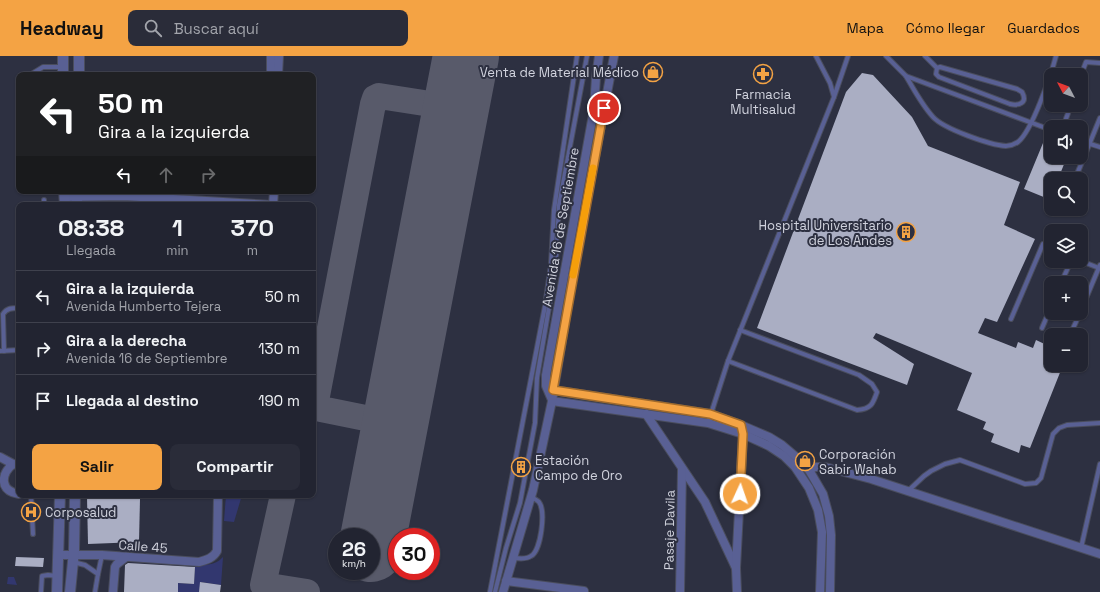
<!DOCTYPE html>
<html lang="es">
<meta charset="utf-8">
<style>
:root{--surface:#222431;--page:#2a2c39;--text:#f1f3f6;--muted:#a2a4ab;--line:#3f414d;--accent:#f4a344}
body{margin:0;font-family:"Space Grotesk",sans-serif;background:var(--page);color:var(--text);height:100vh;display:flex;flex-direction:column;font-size:15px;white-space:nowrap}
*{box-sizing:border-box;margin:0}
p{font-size:13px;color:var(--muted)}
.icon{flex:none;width:22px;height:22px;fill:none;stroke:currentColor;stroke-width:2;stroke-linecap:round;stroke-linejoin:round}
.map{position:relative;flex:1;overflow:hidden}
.side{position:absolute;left:16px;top:146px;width:300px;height:296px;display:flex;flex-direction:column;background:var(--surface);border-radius:8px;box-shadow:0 1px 3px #0004,0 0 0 1px var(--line)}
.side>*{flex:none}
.top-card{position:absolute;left:16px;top:16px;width:300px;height:122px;border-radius:8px;box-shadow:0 1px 3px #0004,0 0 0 1px var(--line);background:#202124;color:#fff;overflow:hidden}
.needle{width:26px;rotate:311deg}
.tools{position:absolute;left:1044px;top:12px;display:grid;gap:8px}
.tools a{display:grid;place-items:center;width:44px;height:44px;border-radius:8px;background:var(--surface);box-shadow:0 1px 3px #0004,0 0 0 1px var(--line);font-size:20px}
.speed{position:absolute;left:328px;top:472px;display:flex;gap:8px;font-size:20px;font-weight:700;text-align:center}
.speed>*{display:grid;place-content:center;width:52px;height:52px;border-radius:50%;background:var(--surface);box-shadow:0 1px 3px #0004,0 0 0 1px var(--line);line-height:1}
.speed small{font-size:10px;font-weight:400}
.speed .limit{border:6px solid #d22;background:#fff;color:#111}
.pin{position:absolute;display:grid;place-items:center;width:34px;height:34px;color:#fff;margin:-17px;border:2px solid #fff;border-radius:50%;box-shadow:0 1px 4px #0007}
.me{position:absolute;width:44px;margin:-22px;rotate:3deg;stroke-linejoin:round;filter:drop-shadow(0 0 3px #0008)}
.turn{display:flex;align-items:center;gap:14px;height:84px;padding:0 16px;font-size:18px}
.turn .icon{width:52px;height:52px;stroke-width:2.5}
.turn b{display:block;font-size:28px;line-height:34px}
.lanes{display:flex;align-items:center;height:38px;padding:0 16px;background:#0003;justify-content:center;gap:20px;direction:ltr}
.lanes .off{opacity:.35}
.eta{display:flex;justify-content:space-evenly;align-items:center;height:68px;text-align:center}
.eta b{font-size:24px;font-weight:700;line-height:28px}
.button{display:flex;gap:8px;margin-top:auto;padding:8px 16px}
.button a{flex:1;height:46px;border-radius:8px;background:var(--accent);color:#111;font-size:16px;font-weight:700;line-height:46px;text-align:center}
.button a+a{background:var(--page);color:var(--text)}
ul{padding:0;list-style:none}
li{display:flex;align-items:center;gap:12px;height:52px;padding:0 16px;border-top:1px solid var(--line)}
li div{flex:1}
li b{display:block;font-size:15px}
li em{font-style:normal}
header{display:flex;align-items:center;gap:24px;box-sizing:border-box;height:56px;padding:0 20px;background:var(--accent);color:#111}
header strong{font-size:19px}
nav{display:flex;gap:22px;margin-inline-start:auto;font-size:14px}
.search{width:280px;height:36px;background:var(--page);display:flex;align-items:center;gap:10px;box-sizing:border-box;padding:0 14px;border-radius:8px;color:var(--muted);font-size:15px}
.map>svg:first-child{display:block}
.green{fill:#32376f}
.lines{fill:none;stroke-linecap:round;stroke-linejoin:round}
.taxiway{stroke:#585a6a;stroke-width:26}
.runway{stroke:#585a6a;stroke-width:66}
.building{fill:#aaaec3}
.service-casing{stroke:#4a4d5d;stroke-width:6}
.minor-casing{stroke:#4a4d5d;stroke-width:10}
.tertiary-casing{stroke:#4a4d5d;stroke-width:12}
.service{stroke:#596094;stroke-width:4}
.minor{stroke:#596094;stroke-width:8}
.tertiary{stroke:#596094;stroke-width:10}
.route-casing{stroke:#9f6a2c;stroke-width:10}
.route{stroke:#f4a344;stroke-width:7}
.slow{stroke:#f59e0b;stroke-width:7}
.labels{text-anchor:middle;stroke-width:4;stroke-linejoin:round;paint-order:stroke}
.poi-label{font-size:13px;fill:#d0d2dd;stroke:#2d3041;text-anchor:start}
.street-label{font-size:13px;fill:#d0d2dd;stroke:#2d3041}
</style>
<header>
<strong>Headway</strong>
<div class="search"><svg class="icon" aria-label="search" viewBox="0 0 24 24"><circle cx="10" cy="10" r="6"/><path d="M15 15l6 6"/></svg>Buscar aquí</div>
<nav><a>Mapa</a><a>Cómo llegar</a><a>Guardados</a></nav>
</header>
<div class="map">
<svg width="1100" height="536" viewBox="0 0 1100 536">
<rect width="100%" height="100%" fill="#2d3041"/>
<g class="green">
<polygon points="226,439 242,439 234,466 224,465"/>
<path d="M 223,501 L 221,529 L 201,526 L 199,536 L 178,536 L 178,527 L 194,528 L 195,508 C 206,509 215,510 223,501 Z"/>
<polygon points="8,521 14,521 17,529 7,528"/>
</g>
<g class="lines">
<g class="taxiway">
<polyline points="395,368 321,353 317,350 316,345 373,48 375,42 379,40 456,52"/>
<polyline points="283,439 263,529 307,536"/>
</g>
<polyline class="runway" points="371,493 466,0"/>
</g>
<g class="building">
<polygon points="862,17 873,19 912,61 928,90 1020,126 1004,169 1035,183 997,266 985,262 978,277 1016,292 1018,286 1033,292 1036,284 1051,291 1051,309 1063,309 1030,392 1021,389 1019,397 991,386 994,378 983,373 986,366 957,354 972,317 876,277 873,282 914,308 907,329 757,272 846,36"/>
<polygon points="1043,87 1051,91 1051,101 1067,101 1058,123 1051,123 1051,144 1024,133"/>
<polygon points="87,441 140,443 139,486 88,488"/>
<polygon points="16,501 44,502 43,511 15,510"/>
<polygon points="128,507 195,511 194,528 178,527 178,536 124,536 125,509"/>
<polygon points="200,526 221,529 220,536 199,536"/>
</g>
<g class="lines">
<g class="service-casing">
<g id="service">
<polyline points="816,0 830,27 834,41"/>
<polyline points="886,0 906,20 1051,74"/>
<path d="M 925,0 L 937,12 L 940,11 L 1017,33 L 1022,36 C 1028,47 1019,50 1010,48 L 939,21 L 936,18 L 937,12"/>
<polyline points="30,19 43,11 62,11"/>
<polyline points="1081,19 1086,6 1100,7"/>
<path d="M 906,20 C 914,34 922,49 933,61 C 944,73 990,89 1006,90 C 1010,90 1015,88 1018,86 C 1032,75 1051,19 1056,0"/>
<polyline points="19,50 19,51"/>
<polyline points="1063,71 1071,49"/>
<polyline points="1081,85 1100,91"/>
<polyline points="1075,123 1100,62"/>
<polyline points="44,149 44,144"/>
<polyline points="1081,205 1099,212"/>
<polyline points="1061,227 1071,205"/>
<polyline points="1081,254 1100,209"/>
<polyline points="1011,263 1043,188 1051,192"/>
<polyline points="1042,272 1051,251"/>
<polyline points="1070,279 1080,257"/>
<polyline points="0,295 19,294"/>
<path d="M 4,295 L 3,258 C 7,252 12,252 19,252"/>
<path d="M 728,305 L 857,354 C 871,353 873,348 877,336 L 872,328 L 859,319 L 740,274"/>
<polyline points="708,367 728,305 834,41 848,0"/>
<polyline points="908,435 924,420 931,415 945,408 960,404 1025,428 1036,427 1041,422 1053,378 1059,372 1067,369 1100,367"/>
<polyline points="31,439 33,478"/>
<polyline points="1081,492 1100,408"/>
<path d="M 513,502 C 519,502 526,504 531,500 C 541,495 546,455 539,446 C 537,444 533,442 531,441"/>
<polyline points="73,506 85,509 98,518 95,536"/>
<polyline points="98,518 102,499"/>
<polyline points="41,536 42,520 48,519 57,520"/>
<polyline points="490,536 545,250 551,209 554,154 577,0"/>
<polyline points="495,536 506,492 520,447 535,367 537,322 553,228 556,204 559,149 587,0"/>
</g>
</g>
<g class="minor-casing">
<g id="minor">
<polyline points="271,19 271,0"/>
<polyline points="278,19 279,0"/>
<polyline points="65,141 124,140 271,149"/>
<polyline points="273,149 274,135"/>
<polyline points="553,334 710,358 741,369 769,381 782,389 795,400 809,414 823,438 829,460 831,479 830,536"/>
<polyline points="552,344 546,330 546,319 594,53 596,21 599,0"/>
<polyline points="552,345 708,367 743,378 769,390 784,400 795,411 809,432 818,454 822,476 820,536"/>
<polyline points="646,358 705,446 736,512"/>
<polyline points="0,401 13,408 19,409"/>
<path d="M 13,408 C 0,419 0,435 19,438"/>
<polyline points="809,414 815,411 825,411 871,423 1100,498"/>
<path d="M 58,499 L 102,499 L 199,506 C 207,504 213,502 217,495 L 218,439"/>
<polyline points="506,525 584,535"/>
<polyline points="113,536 115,511 117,508 126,501"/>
<polyline points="503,536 533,434 552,345 573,218 614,0"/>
<polyline points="680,536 682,413"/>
<polyline points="737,536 736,512 743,378 742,373"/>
</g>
</g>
<g class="tertiary-casing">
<g id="tertiary">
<polyline points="63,19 63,0"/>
<polyline points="79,19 79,0"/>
<polyline points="64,135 65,149"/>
<polyline points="77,149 77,135"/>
<polyline points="57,536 60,439"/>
<polyline points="70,536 74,495 75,439"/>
</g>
</g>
<use href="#service" class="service"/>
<use href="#minor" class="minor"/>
<use href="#tertiary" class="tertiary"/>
</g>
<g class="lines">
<g class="route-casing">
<polyline id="route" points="604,52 553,334 710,358 741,369 743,378 740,438"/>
</g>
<use href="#route" class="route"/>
<polyline class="slow" points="573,219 593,112"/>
</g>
<defs>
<g id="shop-ring" transform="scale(1)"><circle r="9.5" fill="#2d3041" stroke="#f4a344" stroke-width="1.5"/><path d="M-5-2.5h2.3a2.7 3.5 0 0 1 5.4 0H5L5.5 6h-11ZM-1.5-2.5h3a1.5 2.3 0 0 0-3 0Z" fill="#f4a344"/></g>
<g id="pharmacy-ring" transform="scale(1)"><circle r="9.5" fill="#2d3041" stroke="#f4a344" stroke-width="1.5"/><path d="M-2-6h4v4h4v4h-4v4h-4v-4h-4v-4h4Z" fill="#f4a344"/></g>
<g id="building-ring" transform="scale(1)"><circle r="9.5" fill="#2d3041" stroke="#f4a344" stroke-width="1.5"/><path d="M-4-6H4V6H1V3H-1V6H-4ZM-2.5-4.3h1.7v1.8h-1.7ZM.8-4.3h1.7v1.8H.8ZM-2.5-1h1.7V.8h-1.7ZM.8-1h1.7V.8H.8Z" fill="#f4a344"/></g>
<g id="hospital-ring" transform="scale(1)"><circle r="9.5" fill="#2d3041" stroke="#f4a344" stroke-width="1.5"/><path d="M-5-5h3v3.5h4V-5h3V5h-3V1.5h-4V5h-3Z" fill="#f4a344"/></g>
</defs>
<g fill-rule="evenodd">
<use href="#shop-ring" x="653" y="16"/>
<use href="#pharmacy-ring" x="763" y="18"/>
<use href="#building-ring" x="906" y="176"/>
<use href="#shop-ring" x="805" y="405"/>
<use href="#building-ring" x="521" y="411"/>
<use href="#hospital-ring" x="31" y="456"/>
</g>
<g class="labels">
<g class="poi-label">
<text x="639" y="21" text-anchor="end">Venta de Material Médico</text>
<text x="763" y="43" text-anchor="middle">Farmacia<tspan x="763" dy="15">Multisalud</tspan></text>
<text x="892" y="174" text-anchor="end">Hospital Universitario<tspan x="892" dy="15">de Los Andes</tspan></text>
<text x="819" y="403">Corporación<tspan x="819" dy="15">Sabir Wahab</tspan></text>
<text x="535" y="409">Estación<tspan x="535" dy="15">Campo de Oro</tspan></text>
<text x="45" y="461">Corposalud</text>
</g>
<g class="street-label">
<text transform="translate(560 171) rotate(-80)" y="5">Avenida 16 de Septiembre</text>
<text transform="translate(669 474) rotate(-89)" y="5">Pasaje Davila</text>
<text transform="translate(143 490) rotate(4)" y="5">Calle 45</text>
</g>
</g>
</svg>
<div class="tools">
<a><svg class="needle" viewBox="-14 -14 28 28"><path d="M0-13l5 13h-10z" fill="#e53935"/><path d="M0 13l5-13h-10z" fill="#a2a4ab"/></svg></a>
<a><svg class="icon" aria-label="sound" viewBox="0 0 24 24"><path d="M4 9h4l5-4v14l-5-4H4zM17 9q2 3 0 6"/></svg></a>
<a><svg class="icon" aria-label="search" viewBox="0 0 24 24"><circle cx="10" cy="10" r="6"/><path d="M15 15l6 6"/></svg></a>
<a><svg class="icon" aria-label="layers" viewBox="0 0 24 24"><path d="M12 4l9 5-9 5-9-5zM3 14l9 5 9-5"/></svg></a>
<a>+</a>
<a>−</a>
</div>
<div class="speed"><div>26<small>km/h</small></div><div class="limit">30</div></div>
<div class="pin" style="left:604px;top:52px;background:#d93025"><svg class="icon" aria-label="arrive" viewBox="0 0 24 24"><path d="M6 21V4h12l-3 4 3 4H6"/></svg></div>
<svg class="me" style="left:740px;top:438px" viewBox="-20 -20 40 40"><circle r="17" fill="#f4a344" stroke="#fff" stroke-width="3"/><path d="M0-11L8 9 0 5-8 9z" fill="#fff"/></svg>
<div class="top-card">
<div class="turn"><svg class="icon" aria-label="left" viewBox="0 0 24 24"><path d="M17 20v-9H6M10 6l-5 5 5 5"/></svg><div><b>50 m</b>Gira a la izquierda</div></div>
<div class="lanes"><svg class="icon" aria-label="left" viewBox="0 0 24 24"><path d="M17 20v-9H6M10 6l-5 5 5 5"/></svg><svg class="icon off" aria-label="ahead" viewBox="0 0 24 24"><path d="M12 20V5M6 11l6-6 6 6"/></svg><svg class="icon off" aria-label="right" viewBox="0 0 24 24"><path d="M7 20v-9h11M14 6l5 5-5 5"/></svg></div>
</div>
<section class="side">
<div class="eta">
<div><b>08:38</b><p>Llegada</p></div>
<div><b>1</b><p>min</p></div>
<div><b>370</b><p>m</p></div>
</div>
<ul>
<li><svg class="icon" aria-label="left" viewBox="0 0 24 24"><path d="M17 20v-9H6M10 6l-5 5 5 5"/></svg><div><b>Gira a la izquierda</b><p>Avenida Humberto Tejera</p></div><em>50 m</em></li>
<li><svg class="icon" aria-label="right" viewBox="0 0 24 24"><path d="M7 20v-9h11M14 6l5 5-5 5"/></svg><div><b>Gira a la derecha</b><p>Avenida 16 de Septiembre</p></div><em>130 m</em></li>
<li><svg class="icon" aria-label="arrive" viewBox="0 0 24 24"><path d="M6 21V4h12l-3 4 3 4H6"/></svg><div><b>Llegada al destino</b></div><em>190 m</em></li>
</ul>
<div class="button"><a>Salir</a><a>Compartir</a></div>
</section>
</div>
